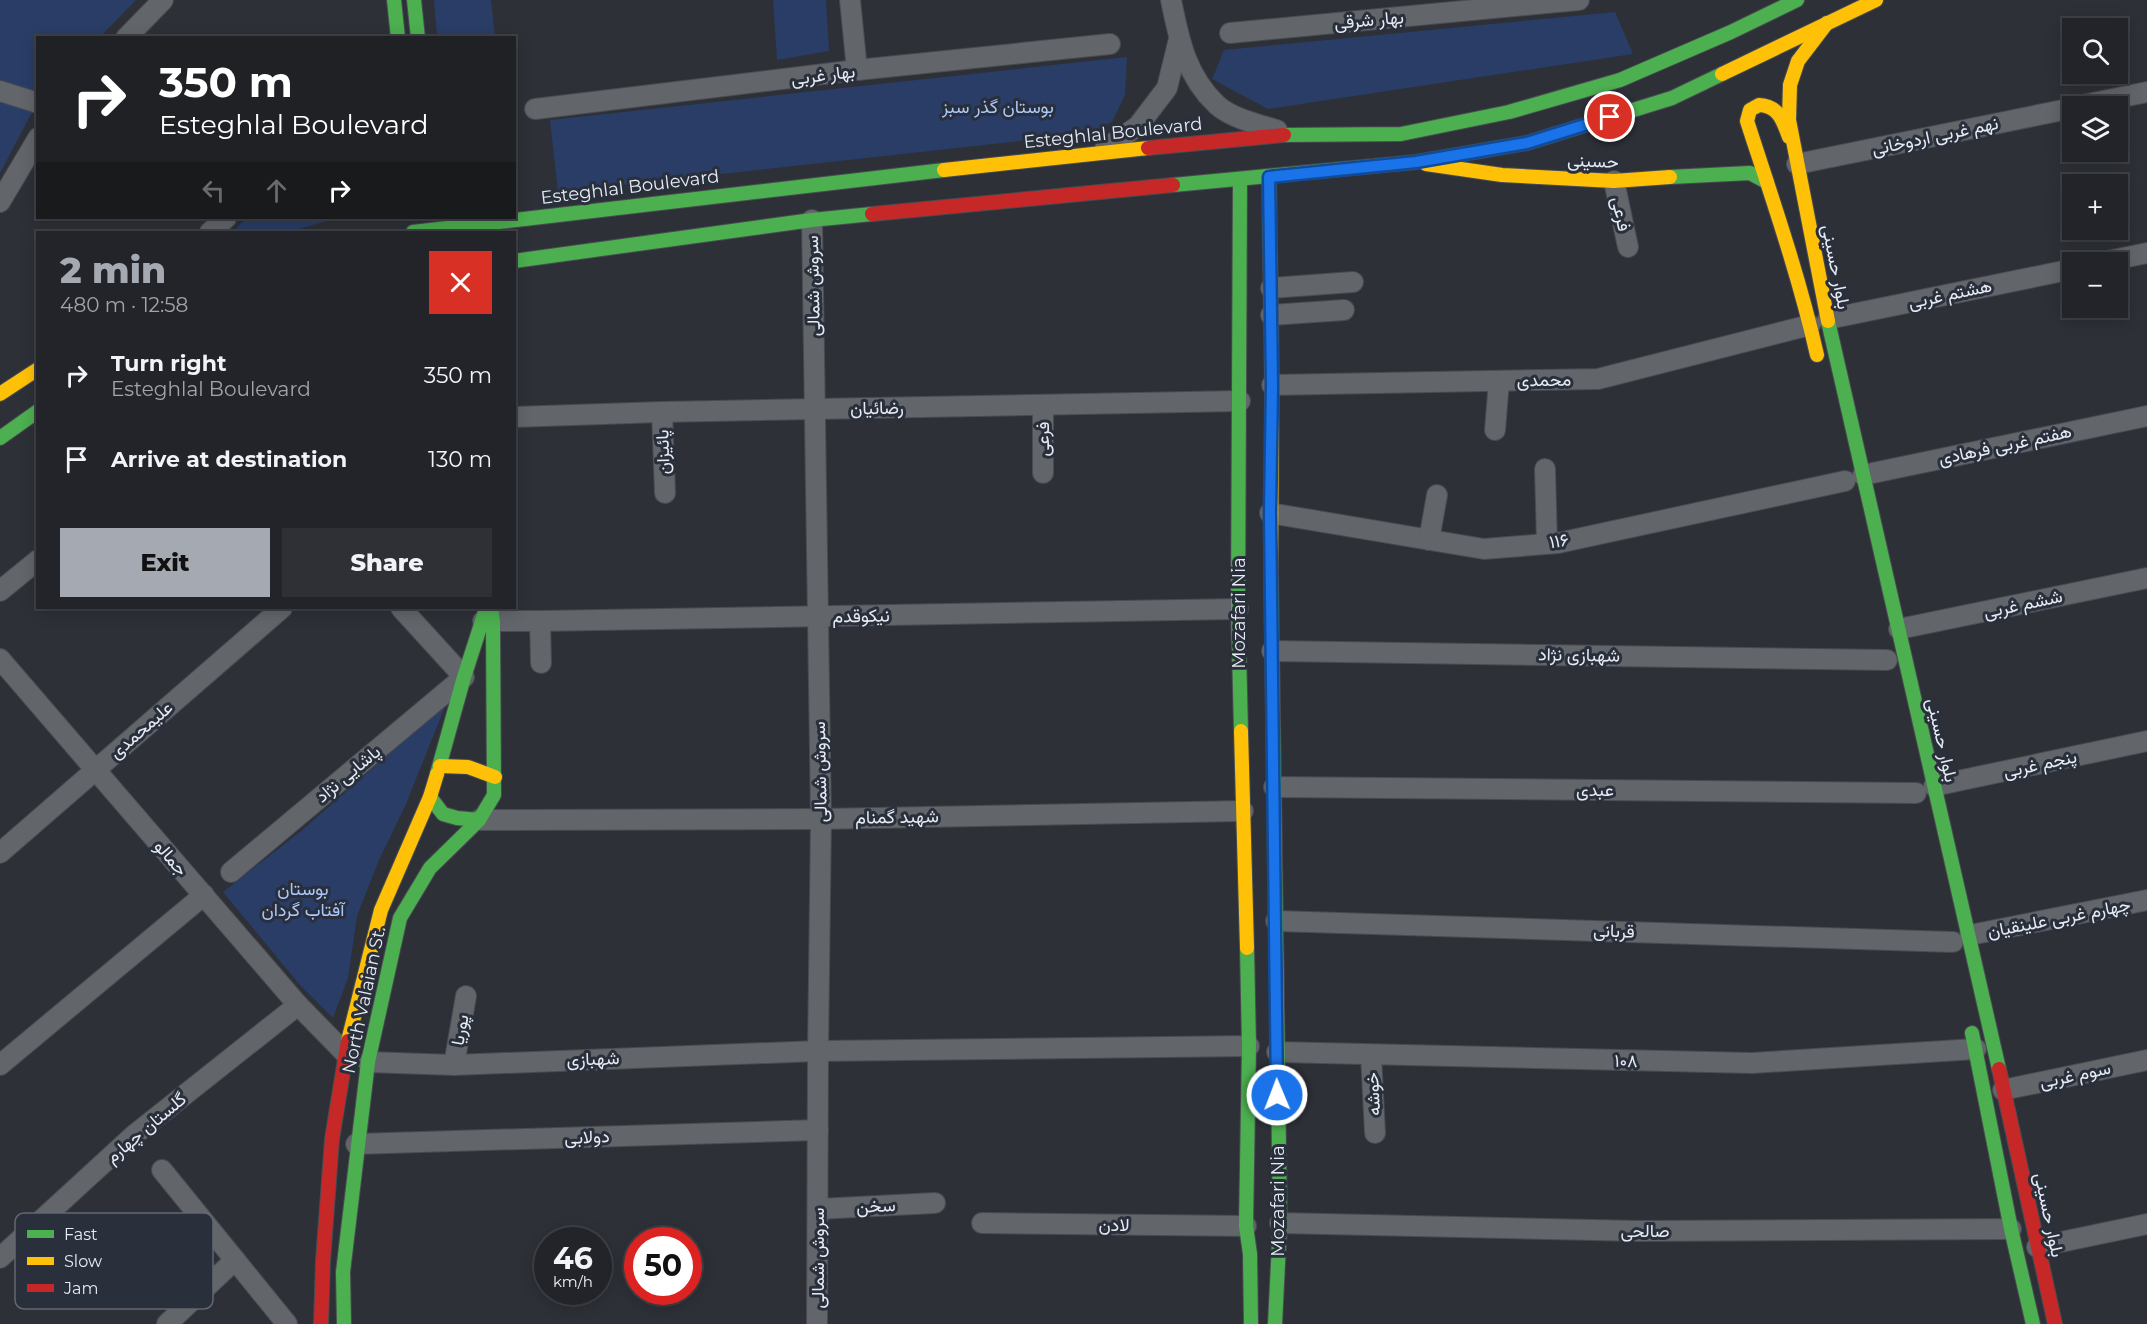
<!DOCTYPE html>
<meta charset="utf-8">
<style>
:root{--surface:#222429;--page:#2e3035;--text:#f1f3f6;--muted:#a2a4a8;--line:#3f4146;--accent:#a5a9b1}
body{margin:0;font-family:Montserrat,Vazirmatn,sans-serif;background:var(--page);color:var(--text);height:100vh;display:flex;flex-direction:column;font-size:22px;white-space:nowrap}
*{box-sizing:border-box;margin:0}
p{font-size:20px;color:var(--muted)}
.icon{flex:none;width:33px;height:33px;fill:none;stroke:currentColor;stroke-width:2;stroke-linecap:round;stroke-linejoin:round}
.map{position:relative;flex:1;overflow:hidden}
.side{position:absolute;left:36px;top:231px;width:480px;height:378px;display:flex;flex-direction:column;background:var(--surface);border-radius:0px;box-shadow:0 3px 15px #0003,0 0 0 2px var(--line)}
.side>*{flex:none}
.top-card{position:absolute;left:36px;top:36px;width:480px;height:183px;border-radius:0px;box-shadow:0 3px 15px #0003,0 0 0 2px var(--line);background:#202124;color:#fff;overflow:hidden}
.tools{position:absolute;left:2062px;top:18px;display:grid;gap:12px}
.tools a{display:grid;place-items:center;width:66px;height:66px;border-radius:0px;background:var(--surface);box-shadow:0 3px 15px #0003,0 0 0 2px var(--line);font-size:30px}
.speed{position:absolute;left:534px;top:1227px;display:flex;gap:12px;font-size:30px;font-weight:700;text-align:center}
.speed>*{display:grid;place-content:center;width:78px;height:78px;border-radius:50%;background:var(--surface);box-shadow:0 3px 15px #0003,0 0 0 2px var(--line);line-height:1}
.speed small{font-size:15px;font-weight:400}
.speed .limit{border:9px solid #d22;background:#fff;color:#111}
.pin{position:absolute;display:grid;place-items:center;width:51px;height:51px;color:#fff;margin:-26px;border:3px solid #fff;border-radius:50%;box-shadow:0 2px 6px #0007}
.me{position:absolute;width:66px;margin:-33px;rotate:359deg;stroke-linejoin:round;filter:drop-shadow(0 0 4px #0008)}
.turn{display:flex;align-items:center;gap:21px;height:126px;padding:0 24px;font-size:27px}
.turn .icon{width:78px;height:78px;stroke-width:2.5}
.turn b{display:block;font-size:42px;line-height:51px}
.lanes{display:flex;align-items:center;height:57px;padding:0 24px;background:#0003;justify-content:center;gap:30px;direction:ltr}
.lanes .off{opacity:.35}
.round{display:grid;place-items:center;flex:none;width:63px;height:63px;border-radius:0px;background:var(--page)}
.overview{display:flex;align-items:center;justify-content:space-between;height:102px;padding:0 24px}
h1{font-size:36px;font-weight:800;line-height:45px;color:var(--accent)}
.action{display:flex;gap:12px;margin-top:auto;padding:12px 24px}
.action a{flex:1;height:69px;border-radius:0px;background:var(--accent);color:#111;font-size:24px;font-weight:800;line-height:69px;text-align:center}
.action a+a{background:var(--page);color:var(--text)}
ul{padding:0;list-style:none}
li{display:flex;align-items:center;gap:18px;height:84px;padding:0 24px}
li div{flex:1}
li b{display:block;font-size:22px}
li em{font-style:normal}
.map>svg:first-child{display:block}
.green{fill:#293d66}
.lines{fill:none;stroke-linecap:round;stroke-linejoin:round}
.street-casing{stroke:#484b51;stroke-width:22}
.fast-casing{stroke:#484b51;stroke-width:16}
.slow-casing{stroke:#484b51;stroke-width:16}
.jam-casing{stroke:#484b51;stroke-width:16}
.street{stroke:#62656a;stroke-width:20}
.fast{stroke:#4caf50;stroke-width:14}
.slow{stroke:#ffc107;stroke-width:14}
.jam{stroke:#c62828;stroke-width:14}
.route-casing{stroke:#114b97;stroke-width:15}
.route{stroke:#1a73e8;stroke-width:10}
.labels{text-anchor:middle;stroke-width:6;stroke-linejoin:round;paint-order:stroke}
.street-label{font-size:18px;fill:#e6eaf3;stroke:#292f3b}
.park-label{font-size:18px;fill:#acc8fb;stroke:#292f3b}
.key{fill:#292f3b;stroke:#626772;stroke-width:1.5}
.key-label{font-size:16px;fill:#e6eaf3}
</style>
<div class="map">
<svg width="2147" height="1324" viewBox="0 0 2147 1324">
<rect width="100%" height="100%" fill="#2d3037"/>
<g class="green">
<polygon points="0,0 136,0 100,37 38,38 37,103 0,173"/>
<polygon points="434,0 491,0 495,37 437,37"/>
<polygon points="773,0 826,0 829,51 777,60"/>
<polygon points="1615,12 1633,54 1268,109 1212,79 1224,50"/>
<polygon points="1127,57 1125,95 1112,122 1084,134 558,192 550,120"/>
<polygon points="247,218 339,218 287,232 235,232 237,227"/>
<polygon points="446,704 406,804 379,860 357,916 348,978 333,1018 300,985 223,892 300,832"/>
</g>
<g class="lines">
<g class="street-casing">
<g id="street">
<polyline points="850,0 857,70"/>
<path d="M 1171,0 C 1179,40 1186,76 1217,105 C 1231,118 1260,125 1277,130"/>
<polyline points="1230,33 1579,0"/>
<polyline points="126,38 163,0"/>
<polyline points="0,91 38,103"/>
<polyline points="2078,106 2147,92"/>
<polyline points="535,109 857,70 1110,44"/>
<polyline points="1105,149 1138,126 1167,88 1179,39"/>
<polyline points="1797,164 2073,108"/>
<polyline points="1614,181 1628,247"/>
<polyline points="0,202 38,138"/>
<polyline points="812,220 821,819 818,1051 817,1324"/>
<polyline points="210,232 226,218"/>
<polyline points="2103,262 2147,253"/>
<polyline points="1271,288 1353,282"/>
<polyline points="1271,315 1344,310"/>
<polyline points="1828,319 2073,269"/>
<polyline points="1272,385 1598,379 1810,325"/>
<polyline points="662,412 665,493"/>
<polyline points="514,417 662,412 1240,401"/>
<polyline points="1495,430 1499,381"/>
<polyline points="1545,469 1547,543"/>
<polyline points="1043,473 1043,405"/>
<polyline points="1863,475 2147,416"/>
<polyline points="1270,513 1484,549 1558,543 1845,481"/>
<polyline points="1429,540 1437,495"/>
<polyline points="0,591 38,560"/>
<polyline points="483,621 540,621 1238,609"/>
<polyline points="540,621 541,663"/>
<polyline points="1899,629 2147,578"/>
<polyline points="1272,651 1887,660"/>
<polyline points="0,659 298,1005 345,1053"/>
<polyline points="1934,786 2147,741"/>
<polyline points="1274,787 1916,793"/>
<polyline points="479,820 821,819 1243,811"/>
<polyline points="0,853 282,608"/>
<polyline points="231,872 464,677 401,608"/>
<polyline points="1276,921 1953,942"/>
<polyline points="1970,935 2147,900"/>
<polyline points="1277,1052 1752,1063 1976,1049"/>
<polyline points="1371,1055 1375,1133"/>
<polyline points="368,1062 454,1065 818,1051 1249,1046"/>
<polyline points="0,1065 204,895"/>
<polyline points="454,1065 466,996"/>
<polyline points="2003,1090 2147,1060"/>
<polyline points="356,1144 818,1130"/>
<polyline points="162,1170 287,1324"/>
<polyline points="818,1209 935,1203"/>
<polyline points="982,1223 1246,1226"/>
<polyline points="1280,1223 1639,1231 2011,1229"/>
<polyline points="2037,1247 2147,1224"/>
<polyline points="0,1258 134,1135 298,1005"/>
<polyline points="167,1324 235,1260"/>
</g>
</g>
<g class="fast-casing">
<g id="fast">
<polyline points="394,0 398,38"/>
<polyline points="414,0 418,38"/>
<polyline points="1284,135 1401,134 1509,112 1620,80 1731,32 1797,0"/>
<polyline points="1670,177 1750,173 1767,182"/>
<polyline points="1240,180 1238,609 1241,731"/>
<polyline points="1173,185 1416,162 1527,143 1672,98 1722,74"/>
<polyline points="413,232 944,170"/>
<polyline points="514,261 812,220 872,214"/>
<polyline points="1828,321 1999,1069"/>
<polyline points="0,438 38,411"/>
<polyline points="1271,572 1280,1223 1275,1324"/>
<polyline points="437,774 464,677 485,612"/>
<polyline points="430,797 443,814 457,818 479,820"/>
<polyline points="1247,948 1249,1046 1246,1226 1250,1254 1251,1324"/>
<polyline points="1972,1033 2011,1229 2033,1324"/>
<polyline points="344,1324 343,1272 368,1062 400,918 430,868 479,820 494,795 493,622 491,608"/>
</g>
</g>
<g class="slow-casing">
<g id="slow">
<polyline points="1827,23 1798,61 1790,85 1789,120 1828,321"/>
<polyline points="1722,74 1876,0"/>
<path d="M 1789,137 C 1783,121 1779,106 1759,105 L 1750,110 L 1747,121 C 1772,198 1799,276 1817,355"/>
<polyline points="1426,164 1502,175 1614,181 1670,177"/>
<polyline points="944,170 1148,148"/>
<polyline points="1269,177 1272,385 1271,572"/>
<polyline points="0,394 38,369"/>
<polyline points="1241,731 1247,948"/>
<polyline points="440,766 468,767 495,777"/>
<polyline points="348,1041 381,910 430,797 437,774"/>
</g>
</g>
<g class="jam-casing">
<g id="jam">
<polyline points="1148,148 1284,135"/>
<polyline points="872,214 1173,185"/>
<polyline points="1999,1069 2055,1324"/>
<polyline points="321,1324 323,1261 332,1139 348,1041"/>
</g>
</g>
<use href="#street" class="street"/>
<use href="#fast" class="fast"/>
<use href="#slow" class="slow"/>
<use href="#jam" class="jam"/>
</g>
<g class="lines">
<g class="route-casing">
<polyline id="route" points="1277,1095 1270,513 1272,385 1269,177 1416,162 1527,143 1610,117"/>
</g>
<use href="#route" class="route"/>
</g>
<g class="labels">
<g class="street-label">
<text transform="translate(1369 20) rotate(-5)" y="6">بهار شرقی</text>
<text transform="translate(823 75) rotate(-7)" y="6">بهار غربی</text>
<text transform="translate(1113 133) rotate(-6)" y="6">Esteghlal Boulevard</text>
<text transform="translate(1935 136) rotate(-12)" y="6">نهم غربی اردوخانی</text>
<text transform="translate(1593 161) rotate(2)" y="6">حسینی</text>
<text transform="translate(630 187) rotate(-7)" y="6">Esteghlal Boulevard</text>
<text transform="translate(1621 214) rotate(78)" y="6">فرعی</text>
<text transform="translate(1836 267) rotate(79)" y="6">بلوار حسینی</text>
<text transform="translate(813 286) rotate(-91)" y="6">سروش شمالی</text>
<text transform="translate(1950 294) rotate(-12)" y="6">هشتم غربی</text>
<text transform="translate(1544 380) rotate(-1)" y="6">محمدی</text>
<text transform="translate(877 408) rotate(-1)" y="6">رضائیان</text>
<text transform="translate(1043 439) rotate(-90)" y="6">فرعی</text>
<text transform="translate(2005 445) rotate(-12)" y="6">هفتم غربی فرهادی</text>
<text transform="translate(663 452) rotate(-92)" y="6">پائیزان</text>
<text transform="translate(1559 541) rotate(-8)" y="6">۱۱۶</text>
<text transform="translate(2023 604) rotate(-12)" y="6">ششم غربی</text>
<text transform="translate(1239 613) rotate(-90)" y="6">Mozafari Nia</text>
<text transform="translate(861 616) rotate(-1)" y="6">نیکوقدم</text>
<text transform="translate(1579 655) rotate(1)" y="6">شهبازی نژاد</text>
<text transform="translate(141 730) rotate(-41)" y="6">علیمحمدی</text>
<text transform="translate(1942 740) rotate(77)" y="6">بلوار حسینی</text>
<text transform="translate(2040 764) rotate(-12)" y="6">پنجم غربی</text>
<text transform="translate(820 772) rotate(-91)" y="6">سروش شمالی</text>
<text transform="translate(348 774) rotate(-40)" y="6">پاشایی نژاد</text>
<text x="1595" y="796">عبدی</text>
<text transform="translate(897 817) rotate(-1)" y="6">شهید گمنام</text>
<text transform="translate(171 858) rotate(49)" y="6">جمالو</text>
<text transform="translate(2059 918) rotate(-11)" y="6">چهارم غربی علینقیان</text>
<text transform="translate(1614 931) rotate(2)" y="6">قربانی</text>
<text transform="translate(364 1000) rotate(-78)" y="6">North Valaian St.</text>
<text transform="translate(460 1030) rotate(-80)" y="6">پوریا</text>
<text transform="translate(593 1059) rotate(-2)" y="6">شهبازی</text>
<text transform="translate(1626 1061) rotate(1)" y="6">۱۰۸</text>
<text transform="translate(2075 1075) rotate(-12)" y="6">سوم غربی</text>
<text transform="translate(1373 1094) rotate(-93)" y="6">خوشه</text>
<text transform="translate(146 1128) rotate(-40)" y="6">گلستان چهارم</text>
<text transform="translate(587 1137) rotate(-2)" y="6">دولابی</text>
<text transform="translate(1278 1201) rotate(-90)" y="6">Mozafari Nia</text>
<text transform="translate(876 1206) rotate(-3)" y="6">سخن</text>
<text transform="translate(2049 1215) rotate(78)" y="6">بلوار حسینی</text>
<text transform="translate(1114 1225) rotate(1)" y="6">لادن</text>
<text x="1645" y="1237">صالحی</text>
<text transform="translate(818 1258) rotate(-90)" y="6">سروش شمالی</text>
</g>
<g class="park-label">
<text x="998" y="113">بوستان گذر سبز</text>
<text x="303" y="895">بوستان<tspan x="303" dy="21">آفتاب گردان</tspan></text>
</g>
</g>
<rect x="15" y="1213" width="198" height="96" rx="9" class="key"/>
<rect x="27" y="1230" width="27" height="8" fill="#4caf50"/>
<rect x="27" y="1257" width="27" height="8" fill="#ffc107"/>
<rect x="27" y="1284" width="27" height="8" fill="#c62828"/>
<g class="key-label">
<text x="64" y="1240">Fast</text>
<text x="64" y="1267">Slow</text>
<text x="64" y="1294">Jam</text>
</g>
</svg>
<div class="tools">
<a><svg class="icon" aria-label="search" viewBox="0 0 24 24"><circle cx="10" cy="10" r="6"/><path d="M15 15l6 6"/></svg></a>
<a><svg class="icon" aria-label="layers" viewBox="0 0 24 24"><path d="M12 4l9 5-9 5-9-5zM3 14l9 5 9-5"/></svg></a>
<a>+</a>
<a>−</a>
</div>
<div class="speed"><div>46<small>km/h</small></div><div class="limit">50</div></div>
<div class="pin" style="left:1610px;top:117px;background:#d93025"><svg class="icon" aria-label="arrive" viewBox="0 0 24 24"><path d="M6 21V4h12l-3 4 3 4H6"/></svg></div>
<svg class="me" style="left:1277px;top:1095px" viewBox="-20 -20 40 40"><circle r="17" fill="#1a73e8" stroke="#fff" stroke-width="3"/><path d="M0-11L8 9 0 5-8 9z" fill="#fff"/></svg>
<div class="top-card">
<div class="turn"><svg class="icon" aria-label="right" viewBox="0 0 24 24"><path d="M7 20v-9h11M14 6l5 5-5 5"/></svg><div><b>350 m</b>Esteghlal Boulevard</div></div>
<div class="lanes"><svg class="icon off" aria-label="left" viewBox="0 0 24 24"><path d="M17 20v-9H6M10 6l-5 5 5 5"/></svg><svg class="icon off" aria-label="ahead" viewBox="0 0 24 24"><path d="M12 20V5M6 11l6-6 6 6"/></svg><svg class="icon" aria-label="right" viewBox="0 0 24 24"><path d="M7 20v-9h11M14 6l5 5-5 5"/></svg></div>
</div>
<section class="side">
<div class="overview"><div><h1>2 min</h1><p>480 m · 12:58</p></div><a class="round" style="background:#d93025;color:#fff"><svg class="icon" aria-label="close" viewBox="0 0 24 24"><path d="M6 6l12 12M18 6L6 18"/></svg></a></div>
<ul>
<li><svg class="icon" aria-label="right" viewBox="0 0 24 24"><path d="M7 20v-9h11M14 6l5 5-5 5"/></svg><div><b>Turn right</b><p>Esteghlal Boulevard</p></div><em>350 m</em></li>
<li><svg class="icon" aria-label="arrive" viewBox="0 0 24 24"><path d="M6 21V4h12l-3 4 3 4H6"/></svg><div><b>Arrive at destination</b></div><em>130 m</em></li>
</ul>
<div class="action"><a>Exit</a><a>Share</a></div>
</section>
</div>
